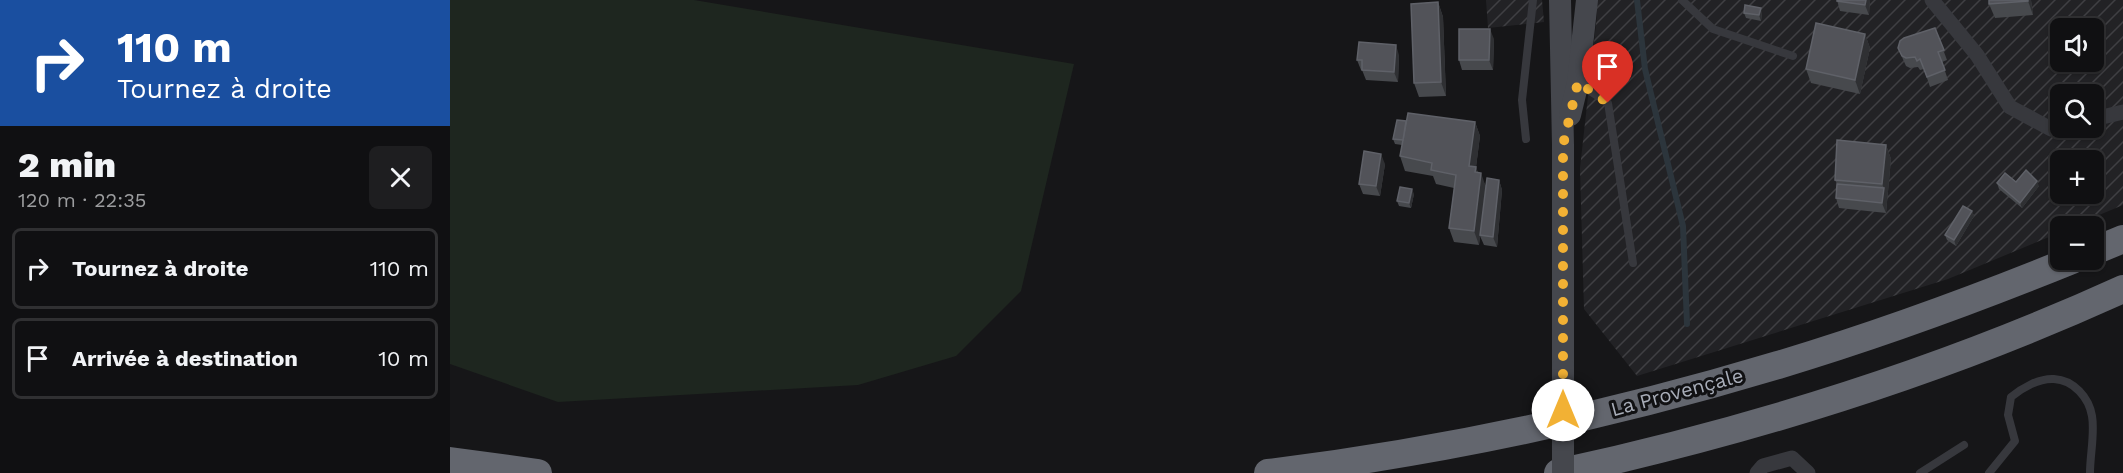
<!DOCTYPE html>
<html lang="fr">
<meta charset="utf-8">
<style>
:root{--surface:#101012;--page:#1e1e20;--text:#f1f3f6;--muted:#9c9d9f;--line:#303032}
body{margin:0;font-family:"Work Sans",sans-serif;background:var(--page);color:var(--text);height:100vh;display:flex;flex-direction:column;font-size:22px;white-space:nowrap}
*{box-sizing:border-box;margin:0}
p{font-size:20px;color:var(--muted)}
.icon{flex:none;width:33px;height:33px;fill:none;stroke:currentColor;stroke-width:2;stroke-linecap:round;stroke-linejoin:round}
.map{position:relative;flex:1;overflow:hidden}
.panel{display:flex;flex-direction:column;background:var(--surface);width:450px}
.panel>*{flex:none}
.banner{background:#1a4fa0;color:#fff;overflow:hidden}
.tools{position:absolute;left:1600px;top:18px;display:grid;gap:12px}
.tools a{display:grid;place-items:center;width:54px;height:54px;border-radius:9px;background:var(--surface);box-shadow:0 2px 4px #0004,0 0 0 2px var(--line);font-size:30px}
.pin{position:absolute;display:grid;place-items:center;width:51px;height:51px;color:#fff;margin:-62px -26px;border-radius:50% 50% 50% 0;rotate:-45deg;box-shadow:0 0 6px #0007}
.pin .icon{rotate:45deg}
.me{position:absolute;width:66px;margin:-33px;rotate:0deg;stroke-linejoin:round;filter:drop-shadow(0 0 4px #0008)}
.turn{display:flex;align-items:center;gap:21px;height:126px;padding:0 18px;font-size:27px}
.turn .icon{width:78px;height:78px;stroke-width:2.5}
.turn b{display:block;font-size:42px;line-height:51px}
.round{display:grid;place-items:center;flex:none;width:63px;height:63px;border-radius:9px;background:var(--page)}
.head{display:flex;align-items:center;justify-content:space-between;height:102px;padding:0 18px}
h1{font-size:36px;font-weight:800;line-height:45px}
ul{padding:0;list-style:none}
li{display:flex;align-items:center;gap:18px;height:81px;margin:0 12px 9px;padding:0 6px;border:3px solid var(--line);border-radius:9px}
li div{flex:1}
li b{display:block;font-size:22px}
li em{font-style:normal}
main{display:flex;flex:1;min-height:0}
.map>svg:first-child{display:block}
.industrial{fill:url(#industrial-furrows);fill-rule:evenodd}
.green{fill:#1e261f}
.lines{fill:none;stroke-linecap:round;stroke-linejoin:round}
.stream{stroke:#2c353c;stroke-width:6}
.lane{stroke:#37383d;stroke-width:8}
.street{stroke:#37383d;stroke-width:15}
.secondary{stroke:#45474d;stroke-width:22}
.highway{stroke:#63666e;stroke-width:28}
.secondary-bridge{stroke:#45474d;stroke-width:22}
.wall{fill:#47494d}
.shaded-wall{fill:#2f3033}
.building{fill:#525359;stroke:#5f6168;stroke-width:1.5}
.route{stroke:#f2b134;stroke-width:10;stroke-dasharray:0 18}
.labels{text-anchor:middle;stroke-width:6;stroke-linejoin:round;paint-order:stroke}
.street-label{font-size:20px;fill:#a8adb8;stroke:#111113}
</style>
<main>
<section class="panel">
<div class="banner">
<div class="turn"><svg class="icon" aria-label="right" viewBox="0 0 24 24"><path d="M7 20v-9h11M14 6l5 5-5 5"/></svg><div><b>110 m</b>Tournez à droite</div></div>
</div>
<div class="head"><div><h1>2 min</h1><p>120 m · 22:35</p></div><a class="round"><svg class="icon" aria-label="close" viewBox="0 0 24 24"><path d="M6 6l12 12M18 6L6 18"/></svg></a></div>
<ul>
<li><svg class="icon" aria-label="right" viewBox="0 0 24 24"><path d="M7 20v-9h11M14 6l5 5-5 5"/></svg><div><b>Tournez à droite</b></div><em>110 m</em></li>
<li><svg class="icon" aria-label="arrive" viewBox="0 0 24 24"><path d="M6 21V4h12l-3 4 3 4H6"/></svg><div><b>Arrivée à destination</b></div><em>10 m</em></li>
</ul>
</section>
<div class="map">
<svg width="1673" height="473" viewBox="0 0 1673 473">
<defs>
<pattern id="industrial-furrows" width="10" height="10" patternUnits="userSpaceOnUse" patternTransform="scale(1.5)"><rect width="10" height="10" fill="#222225"/><path d="M-1 1l2-2M0 10L10 0M9 11l2-2" fill="none" stroke="#3f3f43"/></pattern>
</defs>
<rect width="100%" height="100%" fill="#161618"/>
<g class="industrial">
<polygon points="1036,0 1092,0 1094,22 1038,28"/>
<path d="M 1146,0 L 1673,0 L 1673,205 L 1623,226 L 1611,226 L 1611,232 L 1498,279 L 1187,376 L 1134,309 L 1130,168 L 1147,15 ZM 1611,28 L 1644,28 L 1644,62 L 1611,62 ZM 1611,94 L 1644,94 L 1644,128 L 1611,128 ZM 1611,160 L 1644,160 L 1644,194 L 1611,194 Z"/>
</g>
<polygon class="green" points="0,0 244,0 624,64 571,291 506,356 408,385 108,402 0,364"/>
<g class="lines">
<polyline class="stream" points="1187,0 1195,69 1233,226 1237,324"/>
<g class="lane">
<polyline points="1232,0 1263,29 1343,56"/>
<polyline points="1129,84 1158,103 1183,263"/>
<polyline points="1076,139 1072,100 1083,0"/>
<polyline points="1470,473 1514,445"/>
<path d="M 1539,473 L 1565,441 L 1558,415 L 1561,397 C 1572,388 1589,378 1604,379 C 1624,380 1639,398 1642,416 C 1645,433 1640,455 1640,473"/>
</g>
<g class="street">
<polyline points="1482,0 1527,55 1560,107 1601,129 1611,127"/>
<polyline points="1644,119 1673,112"/>
<polyline points="1307,473 1313,466 1342,458 1358,473"/>
</g>
<g class="secondary">
<polyline points="1110,0 1113,145 1113,367"/>
<polyline points="1120,115 1128,82 1137,0"/>
</g>
<g class="highway">
<polyline points="1644,251 1673,239"/>
<polyline points="0,461 88,473"/>
<path d="M 818,473 C 990,452 1162,415 1328,365 C 1428,335 1526,299 1622,260"/>
<path d="M 1108,473 C 1301,431 1493,371 1673,289"/>
</g>
<polyline class="secondary-bridge" points="1113,473 1113,367"/>
</g>
<g class="wall">
<polygon points="1387,0 1420,0 1419,15 1390,11"/>
<polygon points="1581,0 1583,15 1545,18 1539,4"/>
<polygon points="988,2 993,17 996,96 969,97 964,83"/>
<polygon points="1294,13 1312,13 1311,21 1296,18"/>
<polygon points="1485,28 1497,60 1492,62 1498,80 1480,87 1474,69 1470,70 1468,67 1460,68 1456,66 1448,48"/>
<polygon points="1415,34 1420,48 1410,94 1361,83 1356,69"/>
<polygon points="1044,39 1043,70 1012,70 1009,60"/>
<polygon points="949,55 948,82 916,80 912,70 911,70 907,60"/>
<polygon points="956,121 1025,122 1030,136 1026,167 1028,173 1036,186 1049,180 1052,190 1047,247 1034,245 1030,236 1029,245 1004,242 999,228 1004,188 986,184 983,176 955,171 950,156 952,145 945,144 943,139"/>
<polygon points="1436,145 1441,159 1436,213 1389,208 1386,198 1387,184 1385,180"/>
<polygon points="935,164 930,196 913,194 909,184"/>
<polygon points="1547,183 1589,186 1572,208 1549,189"/>
<polygon points="964,194 961,208 949,206 947,201"/>
<polygon points="1522,211 1524,216 1506,246 1497,240 1495,235"/>
</g>
<g class="shaded-wall">
<polygon points="1416,0 1420,0 1419,15 1415,5"/>
<polygon points="1578,0 1581,0 1583,15 1578,1"/>
<polygon points="988,2 993,17 996,96 991,82"/>
<polygon points="1311,8 1312,13 1311,21 1309,15"/>
<polygon points="1040,29 1044,39 1043,70 1039,60"/>
<polygon points="1415,34 1420,48 1410,94 1405,80"/>
<polygon points="946,45 949,55 948,82 944,72"/>
<polygon points="1025,122 1030,136 1026,167 1030,179 1031,173 1036,187 1029,245 1024,231 1019,166"/>
<polygon points="1436,145 1441,159 1436,213 1432,203 1434,188 1432,184"/>
<polygon points="931,154 935,164 930,196 926,186"/>
<polygon points="1049,180 1052,190 1047,247 1043,237"/>
<polygon points="1587,181 1589,186 1572,208 1570,203"/>
<polygon points="962,189 964,194 961,208 959,203"/>
<polygon points="1522,211 1524,216 1506,246 1504,240"/>
</g>
<g class="building">
<polygon points="1387,0 1416,0 1415,5 1387,1"/>
<polygon points="1539,0 1578,0 1578,1 1539,4"/>
<polygon points="988,2 991,82 964,83 961,4"/>
<polygon points="1295,5 1311,8 1309,15 1294,13"/>
<polygon points="1366,23 1415,34 1405,80 1356,69"/>
<polygon points="1485,28 1494,50 1488,52 1495,70 1477,77 1470,59 1467,61 1465,57 1456,58 1452,56 1448,48 1450,41 1454,38"/>
<polygon points="1009,29 1040,29 1039,60 1009,60"/>
<polygon points="909,42 946,45 944,72 912,70 912,60 907,60"/>
<polygon points="958,113 1025,122 1019,166 1026,167 1025,172 1031,173 1024,231 999,228 1006,175 981,170 982,163 950,156"/>
<polygon points="947,120 956,121 953,140 943,139"/>
<polygon points="1387,140 1436,145 1432,184 1385,180"/>
<polygon points="914,151 931,154 926,186 909,184"/>
<polygon points="1576,170 1587,181 1570,203 1547,183 1555,173 1566,182"/>
<polygon points="1037,178 1049,180 1043,237 1030,235"/>
<polygon points="1387,184 1434,188 1432,203 1386,198"/>
<polygon points="950,187 962,189 959,203 947,201"/>
<polygon points="1513,206 1522,211 1504,240 1495,235"/>
</g>
<g class="lines">
<polyline class="route" points="1113,410 1113,145 1128,82 1158,103"/>
</g>
<g class="labels">
<g class="street-label">
<text transform="translate(1227 392) rotate(-15)" y="7">La Provençale</text>
</g>
</g>
</svg>
<div class="tools">
<a><svg class="icon" aria-label="sound" viewBox="0 0 24 24"><path d="M4 9h4l5-4v14l-5-4H4zM17 9q2 3 0 6"/></svg></a>
<a><svg class="icon" aria-label="search" viewBox="0 0 24 24"><circle cx="10" cy="10" r="6"/><path d="M15 15l6 6"/></svg></a>
<a>+</a>
<a>−</a>
</div>
<div class="pin" style="left:1158px;top:103px;background:#d93025"><svg class="icon" aria-label="arrive" viewBox="0 0 24 24"><path d="M6 21V4h12l-3 4 3 4H6"/></svg></div>
<svg class="me" style="left:1113px;top:410px" viewBox="-20 -20 40 40"><circle r="19" fill="#fff"/><path d="M0-13L10 11 0 6-10 11z" fill="#f2b134"/></svg>
</div>
</main>
